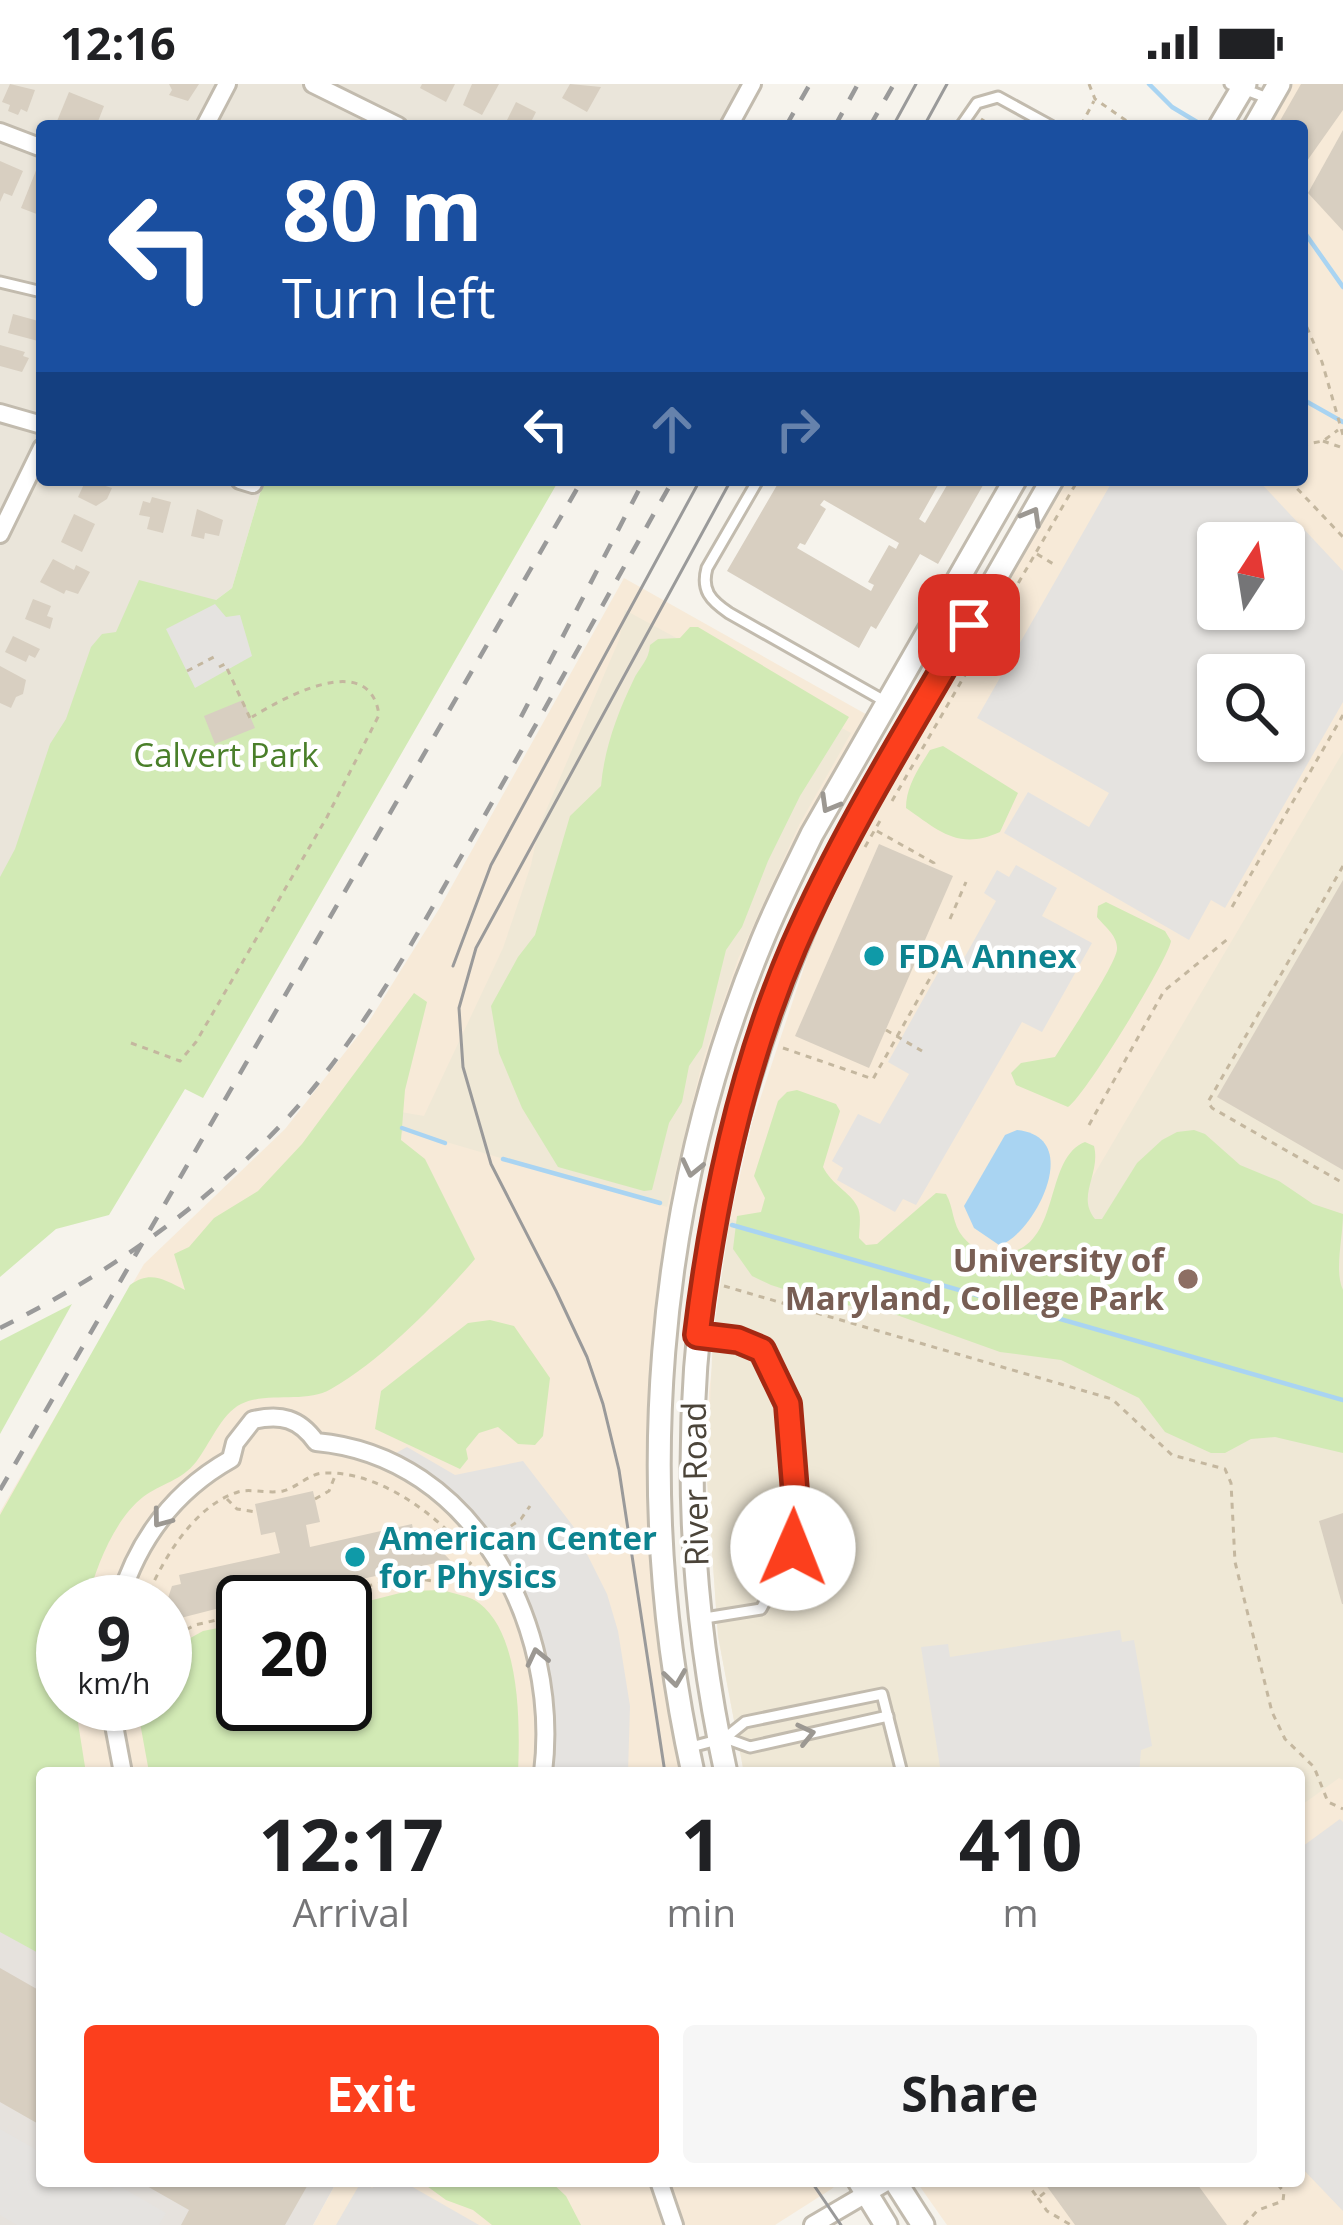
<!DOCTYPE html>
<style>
:root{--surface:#fff;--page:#f6f6f6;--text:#202124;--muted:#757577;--accent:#fc3f1d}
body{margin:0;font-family:"Open Sans",sans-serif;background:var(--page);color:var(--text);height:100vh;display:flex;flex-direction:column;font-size:45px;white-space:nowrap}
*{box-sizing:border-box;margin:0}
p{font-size:39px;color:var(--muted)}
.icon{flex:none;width:66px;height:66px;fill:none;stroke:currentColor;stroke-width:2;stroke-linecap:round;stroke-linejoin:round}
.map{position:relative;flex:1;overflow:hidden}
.details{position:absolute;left:36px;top:1683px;width:1269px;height:420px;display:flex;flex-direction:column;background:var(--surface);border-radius:12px;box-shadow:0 3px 9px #0004}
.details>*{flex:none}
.top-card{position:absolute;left:36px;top:36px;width:1272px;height:366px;border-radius:12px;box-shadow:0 3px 9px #0004;background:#1a4fa0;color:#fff;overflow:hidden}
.needle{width:78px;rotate:12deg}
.tools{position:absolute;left:1197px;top:438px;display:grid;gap:24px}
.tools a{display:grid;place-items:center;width:108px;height:108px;border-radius:12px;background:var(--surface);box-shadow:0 3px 9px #0004;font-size:60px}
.speed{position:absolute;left:36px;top:1491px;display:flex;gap:24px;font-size:60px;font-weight:700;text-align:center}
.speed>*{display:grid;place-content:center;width:156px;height:156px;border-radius:50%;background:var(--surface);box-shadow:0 3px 9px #0004;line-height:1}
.speed small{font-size:30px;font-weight:400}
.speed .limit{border:6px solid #111;border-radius:18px;background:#fff;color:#111}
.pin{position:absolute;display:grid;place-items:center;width:102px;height:102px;color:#fff;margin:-51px;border-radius:24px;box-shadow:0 6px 18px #0006}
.me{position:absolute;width:132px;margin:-66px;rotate:1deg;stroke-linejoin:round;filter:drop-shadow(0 0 9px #0008)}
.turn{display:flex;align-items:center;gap:42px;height:252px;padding:0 48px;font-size:54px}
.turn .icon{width:156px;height:156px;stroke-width:2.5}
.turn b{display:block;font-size:84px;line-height:102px}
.lanes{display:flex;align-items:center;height:114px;padding:0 48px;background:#0003;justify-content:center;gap:60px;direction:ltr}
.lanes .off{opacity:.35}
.eta{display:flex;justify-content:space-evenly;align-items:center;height:204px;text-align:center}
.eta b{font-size:72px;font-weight:700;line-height:84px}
.action{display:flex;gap:24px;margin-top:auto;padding:24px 48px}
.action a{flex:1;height:138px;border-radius:12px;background:var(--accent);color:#fff;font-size:48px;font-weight:700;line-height:138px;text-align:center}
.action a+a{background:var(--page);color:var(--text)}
.status{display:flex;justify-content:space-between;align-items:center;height:84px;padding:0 60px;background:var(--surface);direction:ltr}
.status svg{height:33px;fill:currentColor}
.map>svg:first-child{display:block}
.residential{fill:#eae5da}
.commercial{fill:#f7ead8;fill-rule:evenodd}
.industrial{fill:#e6e2dd}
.education{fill:#efe8d6}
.green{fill:#d2eab5}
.parking{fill:#e5e3e0;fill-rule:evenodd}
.water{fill:#a9d4f2}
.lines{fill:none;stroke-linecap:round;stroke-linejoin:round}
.stream{stroke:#a9d4f2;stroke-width:4.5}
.building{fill:#d8cfc1;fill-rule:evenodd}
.service-casing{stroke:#c2bbae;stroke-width:15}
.minor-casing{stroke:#c2bbae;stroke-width:22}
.tertiary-casing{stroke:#c2bbae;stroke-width:27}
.path{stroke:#c4b79f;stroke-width:3;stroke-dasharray:6 6;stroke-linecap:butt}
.service{stroke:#fff;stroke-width:9}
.minor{stroke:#fff;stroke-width:16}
.tertiary{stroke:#fff;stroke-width:21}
.tram{stroke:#9a9a9a;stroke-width:3}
.rail{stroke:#9a9a9a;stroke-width:4.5;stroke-dasharray:15 15;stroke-linecap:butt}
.oneway{stroke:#9c9892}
.route-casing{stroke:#a42913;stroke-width:30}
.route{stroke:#fc3f1d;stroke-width:21}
.culture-dot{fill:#0f9aa8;stroke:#fff;stroke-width:4.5}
.education-dot{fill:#8d6e63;stroke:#fff;stroke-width:4.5}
.labels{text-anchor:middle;stroke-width:9;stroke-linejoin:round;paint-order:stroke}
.park-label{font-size:33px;fill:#4a7f2a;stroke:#fff}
.culture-label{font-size:33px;font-weight:bold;fill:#0d838f;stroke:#fff;text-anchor:start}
.education-label{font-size:33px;font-weight:bold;fill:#785e54;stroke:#fff;text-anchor:end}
.street-label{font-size:33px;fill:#4b4439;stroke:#fff}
</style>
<div class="status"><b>12:16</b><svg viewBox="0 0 49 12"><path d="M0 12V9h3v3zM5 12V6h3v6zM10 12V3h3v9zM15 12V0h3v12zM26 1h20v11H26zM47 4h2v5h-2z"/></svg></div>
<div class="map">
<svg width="1343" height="2141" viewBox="0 0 1343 2141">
<rect width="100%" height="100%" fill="#f6f3ec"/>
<polygon class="residential" points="0,0 751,0 727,42 42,42 42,396 264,396 232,504 216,516 0,806"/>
<g class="commercial">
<path d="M 1293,0 L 1343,0 L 1343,2141 L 947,2141 L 916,2097 L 1299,2097 L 1299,1689 L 744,1689 L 718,1552 L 707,1394 L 709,1308 L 730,1135 L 752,1039 L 820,836 L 877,723 L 1066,396 L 1302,396 L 1302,42 L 1269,42 ZM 1218,459 L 1284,459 L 1284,525 L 1218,525 ZM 1218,591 L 1284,591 L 1284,657 L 1218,657 Z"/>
<path d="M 624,494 L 871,633 L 743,886 L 656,1280 L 687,1689 L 42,1689 L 0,1839 L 0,1428 L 144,1180 L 285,1045 L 368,939 L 439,825 ZM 63,1518 L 165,1518 L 165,1620 L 63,1620 ZM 243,1518 L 345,1518 L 345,1620 L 243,1620 Z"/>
<polygon points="337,2097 837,2097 833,2104 775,2141 313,2141"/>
</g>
<polygon class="industrial" points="0,1839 42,1863 42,2097 337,2097 313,2141 0,2141"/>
<g class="education">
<polygon points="625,526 851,649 799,741 738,875 702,979 667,1123 416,1049 404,1046 401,1050 395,1027 424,1032 503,864 531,781 539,743 619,556"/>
<polygon points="1343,668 1343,1696 1339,1694 1299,1723 1299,1689 744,1689 718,1552 707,1394 713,1250 730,1135 1019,1218"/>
</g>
<g class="green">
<polygon points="264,396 559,396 203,1014 185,1005 109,1131 56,1145 0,1193 0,793 15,765 50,660 66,635 91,563 102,550 116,548 139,496 216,516 232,504"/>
<path d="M 690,543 L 698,543 L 849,633 L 800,712 L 768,777 L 742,843 L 726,866 L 702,963 L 689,982 L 682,1018 L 669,1039 L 652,1106 L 644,1107 L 558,1083 L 522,1024 L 499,969 L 491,922 L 518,873 L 535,851 L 570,732 L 601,702 C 604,666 617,630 633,597 C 639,583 649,577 650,561 L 658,555 L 680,554 Z"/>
<path d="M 943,662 L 1018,709 L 1000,748 C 958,767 938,746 906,724 C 906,702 919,684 930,666 Z"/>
<path d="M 1106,818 L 1165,847 L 1171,857 C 1168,876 1085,1012 1068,1023 L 1016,1001 L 1011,989 L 1021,979 L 1055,973 C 1065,957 1117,879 1117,865 C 1118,852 1104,842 1097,833 L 1098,822 Z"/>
<path d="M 414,909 L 427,918 L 405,1006 L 401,1056 L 425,1075 L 475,1175 C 436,1220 382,1276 331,1305 C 305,1320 268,1307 241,1320 C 221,1330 210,1360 196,1378 C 181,1397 162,1399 143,1413 C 114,1436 96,1483 87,1518 L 63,1518 L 63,1620 L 75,1620 L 86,1689 L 42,1689 L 42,1871 L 0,1848 L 0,1431 L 130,1201 C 151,1186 164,1196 185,1206 L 174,1170 L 189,1163 L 214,1134 L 258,1107 L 302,1060 Z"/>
<path d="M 797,1006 L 836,1020 L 840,1027 L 823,1083 C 832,1101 850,1108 857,1122 C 862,1131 859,1145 859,1154 L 866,1161 L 877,1160 L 936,1109 L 946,1110 C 954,1124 952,1140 963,1153 C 971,1163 984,1170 997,1170 C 1064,1170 1041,1075 1085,1058 L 1094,1062 C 1101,1090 1076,1112 1095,1135 L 1102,1135 L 1137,1079 L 1162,1056 L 1177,1048 L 1194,1046 L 1205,1050 L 1240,1081 L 1279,1097 L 1313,1120 L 1343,1130 C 1343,1153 1334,1187 1343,1206 L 1343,1369 L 1275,1353 L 1251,1355 L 1225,1369 L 1211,1369 L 1165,1348 L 1139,1314 L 1061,1276 L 1000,1268 L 880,1225 L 827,1219 L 771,1201 L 752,1192 L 733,1165 L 737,1132 L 761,1128 L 765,1114 L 754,1092 L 778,1017 L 787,1008 Z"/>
<polygon points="72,1220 0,1350 0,1257"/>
<polygon points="490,1236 514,1242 550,1294 543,1352 535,1361 518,1360 498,1343 479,1349 466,1365 468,1375 460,1385 375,1345 381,1307 468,1239"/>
<path d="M 443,1506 C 454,1510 470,1512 479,1519 C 521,1551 520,1640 518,1689 L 149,1688 L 138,1628 L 139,1620 L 165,1620 L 165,1568 L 203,1547 L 243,1539 L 243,1620 L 345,1620 L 345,1523 L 408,1507 Z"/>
<polygon points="420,2097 550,2097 566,2112 581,2141 492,2141 473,2126 446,2116"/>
</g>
<g class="parking">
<path d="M 1113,396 L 1258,396 L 1343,487 L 1343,618 L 1225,824 L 1211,816 L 1189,856 L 1004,749 L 1028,708 L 1089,743 L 1109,709 L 977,634 ZM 1284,459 L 1284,525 L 1218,525 L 1218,459 ZM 1284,591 L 1284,657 L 1218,657 L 1218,591 Z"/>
<polygon points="215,520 226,533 240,531 252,572 195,604 166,545"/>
<polygon points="1016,781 1057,804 1042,832 1092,859 1042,948 1022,938 916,1121 903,1115 895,1128 837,1096 843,1084 832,1077 858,1030 880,1040 909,990 888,978 949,869 963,876 996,817 984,809 997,786 1009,793"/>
<polygon points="407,1363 455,1391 523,1377 573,1442 607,1510 618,1547 630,1622 628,1689 543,1689 542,1596 483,1454 385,1375"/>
<polygon points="1120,1546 1122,1558 1134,1556 1152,1662 1141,1666 1139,1689 941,1689 921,1563 948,1560 950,1573"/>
<polygon points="1340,1735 1343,1738 1343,2127 1299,2081 1299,1765"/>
<polygon points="0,2045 42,2069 42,2097 90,2097 110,2108 116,2100 166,2129 159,2141 17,2141 0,2131"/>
<polygon points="384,2097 402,2097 479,2141 336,2141 361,2098 372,2104"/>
</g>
<path class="water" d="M 1017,1046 C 1087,1053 1031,1154 999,1161 L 974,1144 L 964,1122 L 1005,1051 Z"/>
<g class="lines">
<g class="stream">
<polyline points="1149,0 1172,23 1197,38"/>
<polyline points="1302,145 1343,203"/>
<polyline points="1302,315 1343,338"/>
<polyline points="402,1044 445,1059"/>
<polyline points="503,1075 660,1119"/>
<polyline points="732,1141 1343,1316"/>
</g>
</g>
<g class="building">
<polygon points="10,0 35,6 27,28 21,25 18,31 8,27 10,21 2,18"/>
<polygon points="169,0 199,0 188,17 169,11 172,6"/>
<polygon points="422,0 455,0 446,18 420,4"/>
<polygon points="472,0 499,0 482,31 463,21"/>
<polygon points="570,0 601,3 587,28 562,14"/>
<polygon points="1301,0 1343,0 1343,26 1302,84 1302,42 1277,42"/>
<polygon points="69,8 104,22 97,40 55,42"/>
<polygon points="516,18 536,28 529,42 512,42 513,39 507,36"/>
<polygon points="1343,46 1343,147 1308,109"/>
<polygon points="0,77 23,87 12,112 4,109 0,118"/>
<polygon points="37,84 42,86 42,132 21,124"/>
<polygon points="13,230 42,238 38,257 8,249"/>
<polygon points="0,261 25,268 23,272 29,274 22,288 0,282"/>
<polygon points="86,396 112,404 107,415 96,422 78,413"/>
<path d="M 780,396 L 941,396 L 919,435 L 925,439 L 950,396 L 986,396 L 938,480 L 920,470 L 876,545 L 871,542 L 859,564 L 727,487 ZM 824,416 L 899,459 L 896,465 L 889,461 L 868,498 L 874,501 L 871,507 L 797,464 L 800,459 L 805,461 L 826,425 L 820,421 Z"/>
<polygon points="152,413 171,418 163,449 147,445 150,433 139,431 143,417 150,419"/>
<polygon points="197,425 223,436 219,452 205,449 204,455 191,452"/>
<polygon points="74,430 95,440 82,468 61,458"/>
<polygon points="53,475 74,486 76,481 90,488 78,510 66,506 64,510 40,498"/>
<polygon points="33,515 51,522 47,532 53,534 50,545 25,535"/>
<polygon points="13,552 40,565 35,574 29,571 26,578 5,568"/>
<polygon points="0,582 26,596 23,610 16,613 11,624 0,619"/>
<polygon points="243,616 255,644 215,660 204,632"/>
<polygon points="879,760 953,792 869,984 795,952"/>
<polygon points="1343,796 1343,1086 1217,1013"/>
<polygon points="313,1407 320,1438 306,1441 310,1463 412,1440 414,1450 422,1448 424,1457 430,1455 450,1476 320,1504 322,1511 284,1518 282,1512 243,1518 165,1538 165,1523 172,1502 181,1500 179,1491 280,1469 275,1448 261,1451 255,1420"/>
<polygon points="1343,1429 1343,1520 1342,1520 1319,1437"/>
<polygon points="0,1884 42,1908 42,2042 0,2018"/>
<polygon points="138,2097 310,2097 285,2141 181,2141 189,2126"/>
<polygon points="1043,2097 1195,2097 1227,2141 1075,2141"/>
</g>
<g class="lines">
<g class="service-casing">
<g id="service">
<polyline points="1230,0 1270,15"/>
<polyline points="961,42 977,19 998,13 1051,42"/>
<polyline points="0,198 42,208"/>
<path d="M 758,396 L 707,484 C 701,506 710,516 729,529 L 888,619"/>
<polyline points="703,1252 738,1256 762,1266 787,1320 797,1433 793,1464 761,1525 705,1534"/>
<polyline points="725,1654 750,1663 888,1632"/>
<polyline points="691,1663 725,1654 745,1638 882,1610 902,1689"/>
</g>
</g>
<g class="minor-casing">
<g id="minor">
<polyline points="313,0 398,42"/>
<polyline points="205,42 227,0"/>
<polyline points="729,42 752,0"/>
<polyline points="0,48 42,64"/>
<polyline points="0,329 42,341"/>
<polyline points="240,396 253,400"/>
<polyline points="0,450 42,364"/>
<path d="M 119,1518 C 138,1455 174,1407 231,1375 L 235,1359 L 253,1336 C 281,1330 299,1334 316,1358 C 475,1372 561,1544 543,1689"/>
<polyline points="110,1620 123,1689"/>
<polyline points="659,2097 674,2141"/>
<polyline points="813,2141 888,2097"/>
</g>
</g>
<g class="tertiary-casing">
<g id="tertiary">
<polyline points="1220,42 1245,0"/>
<polyline points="1255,42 1279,0"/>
<path d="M 693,1689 C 632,1412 653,1120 762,857 C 777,820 795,785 812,750 L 1015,396"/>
<path d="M 726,1689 C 655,1363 696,1050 847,753 L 1052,396"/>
<polyline points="859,2097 886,2141"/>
<polyline points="895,2097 923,2141"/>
</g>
</g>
<g class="path">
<polyline points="1089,0 1095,15 1134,42"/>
<polyline points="981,35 992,42"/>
<polyline points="1081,41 1094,17"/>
<polyline points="1302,232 1322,278 1343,351"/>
<polyline points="1323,357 1343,364"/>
<polyline points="1302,361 1323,357 1338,346"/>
<polyline points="1289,396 1343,453"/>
<polyline points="1037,470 1055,481"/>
<polyline points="219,583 225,580 250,634"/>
<polyline points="187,587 214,573"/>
<polyline points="892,717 1078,396"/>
<polyline points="877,747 934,779 933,783"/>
<polyline points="865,763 881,735"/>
<polyline points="1343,782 1208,1018 1212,1024 1343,1099"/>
<polyline points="1232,823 1343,631"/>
<polyline points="950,835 966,798"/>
<polyline points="886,946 922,967"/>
<path d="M 131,959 L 180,977 L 196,958 L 327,733 L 379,631 C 370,565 283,614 252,633"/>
<polyline points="783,964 873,995 946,866"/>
<polyline points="1089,1041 1164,907 1229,854"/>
<polyline points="724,1202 1112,1315 1172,1371 1225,1385 1231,1399 1235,1478 1272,1628 1285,1655 1314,1683 1328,1718 1343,1725"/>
<polyline points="227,1415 237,1425 256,1428"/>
<polyline points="315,1415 329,1407 335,1392"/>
<polyline points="501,1449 521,1435 530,1422"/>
<polyline points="424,1454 443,1444"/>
<polyline points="466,1490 490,1500"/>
<path d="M 145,1518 C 161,1478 193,1422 238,1408 C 250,1404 267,1410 283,1407 C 298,1403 310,1389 324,1389 C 375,1387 427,1424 460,1459"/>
<polyline points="296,1518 408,1493 433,1497 458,1494 473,1476"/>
<polyline points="165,1557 195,1541 243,1530"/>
<polyline points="131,1620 131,1634"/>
<polyline points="1025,2097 1038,2114 1049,2105"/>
<polyline points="1038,2114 1047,2127 1071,2141"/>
<polyline points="1244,2141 1258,2126 1283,2117 1284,2108 1275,2097"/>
</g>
<use href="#service" class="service"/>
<use href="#minor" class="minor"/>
<use href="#tertiary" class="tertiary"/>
<g class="tram">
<polyline points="893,42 916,0"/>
<polyline points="924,42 947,0"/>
<polyline points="453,882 491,781 700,396"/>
<polyline points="665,1689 619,1386 603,1320 587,1273 556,1207 491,1080 463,983 459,924 476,864 731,396"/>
<polyline points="811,2097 841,2141"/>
</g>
<g class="rail">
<polyline points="786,42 810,0"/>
<polyline points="835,42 858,0"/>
<polyline points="870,42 894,0"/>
<polyline points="521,633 644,396"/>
<path d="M 0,1244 C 103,1193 201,1125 280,1042 C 354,964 406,871 458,778 C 531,651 601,523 673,396"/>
<polyline points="0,1406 582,396"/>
</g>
</g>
<defs><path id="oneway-chevron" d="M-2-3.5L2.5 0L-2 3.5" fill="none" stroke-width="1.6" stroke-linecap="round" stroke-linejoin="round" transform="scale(3)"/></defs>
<g class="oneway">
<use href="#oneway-chevron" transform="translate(1032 432) rotate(-60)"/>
<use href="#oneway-chevron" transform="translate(829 720) rotate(120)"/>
<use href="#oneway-chevron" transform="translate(692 1084) rotate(103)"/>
<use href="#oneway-chevron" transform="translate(161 1435) rotate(127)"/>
<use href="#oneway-chevron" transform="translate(537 1573) rotate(-103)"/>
<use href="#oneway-chevron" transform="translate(675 1594) rotate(82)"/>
<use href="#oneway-chevron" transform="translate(806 1650) rotate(-13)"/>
</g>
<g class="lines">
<g class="route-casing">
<path id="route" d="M 793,1464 L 797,1433 L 788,1320 L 762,1266 L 738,1256 L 697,1251 C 713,1119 741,985 794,862 C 843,750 908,646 969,541"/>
</g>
<use href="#route" class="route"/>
</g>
<g class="culture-dot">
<circle cx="874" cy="872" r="12"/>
<circle cx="355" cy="1473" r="12"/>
</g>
<circle class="education-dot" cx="1188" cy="1195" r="12"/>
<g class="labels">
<g class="park-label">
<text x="226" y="683">Calvert Park</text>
</g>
<g class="culture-label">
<text x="898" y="884">FDA Annex</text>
<text x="379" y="1466">American Center<tspan x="379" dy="38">for Physics</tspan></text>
</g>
<g class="education-label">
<text x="1164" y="1188">University of<tspan x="1164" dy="38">Maryland, College Park</tspan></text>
</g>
<g class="street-label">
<text transform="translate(695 1400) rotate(-91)" y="12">River Road</text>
</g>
</g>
</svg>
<div class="tools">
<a><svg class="needle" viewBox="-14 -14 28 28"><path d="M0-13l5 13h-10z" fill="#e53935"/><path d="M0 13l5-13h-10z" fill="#757577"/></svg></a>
<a><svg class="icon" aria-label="search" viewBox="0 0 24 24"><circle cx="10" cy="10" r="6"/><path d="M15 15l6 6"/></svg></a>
</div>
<div class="speed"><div>9<small>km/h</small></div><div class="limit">20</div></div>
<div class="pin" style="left:969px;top:541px;background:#d93025"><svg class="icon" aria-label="arrive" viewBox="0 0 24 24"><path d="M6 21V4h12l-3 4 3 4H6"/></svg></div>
<svg class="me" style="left:793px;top:1464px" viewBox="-20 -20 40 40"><circle r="19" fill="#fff"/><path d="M0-13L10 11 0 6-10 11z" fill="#fc3f1d"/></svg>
<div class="top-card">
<div class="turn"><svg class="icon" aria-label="left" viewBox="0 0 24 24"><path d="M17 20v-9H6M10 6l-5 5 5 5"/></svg><div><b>80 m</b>Turn left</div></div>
<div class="lanes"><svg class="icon" aria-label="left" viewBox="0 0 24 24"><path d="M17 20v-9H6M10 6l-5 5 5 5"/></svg><svg class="icon off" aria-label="ahead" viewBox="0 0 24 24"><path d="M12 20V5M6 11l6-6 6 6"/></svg><svg class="icon off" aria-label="right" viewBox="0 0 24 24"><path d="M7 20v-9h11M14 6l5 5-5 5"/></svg></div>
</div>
<section class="details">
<div class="eta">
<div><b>12:17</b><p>Arrival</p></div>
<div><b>1</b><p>min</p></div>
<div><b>410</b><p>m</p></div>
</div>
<div class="action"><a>Exit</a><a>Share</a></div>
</section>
</div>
